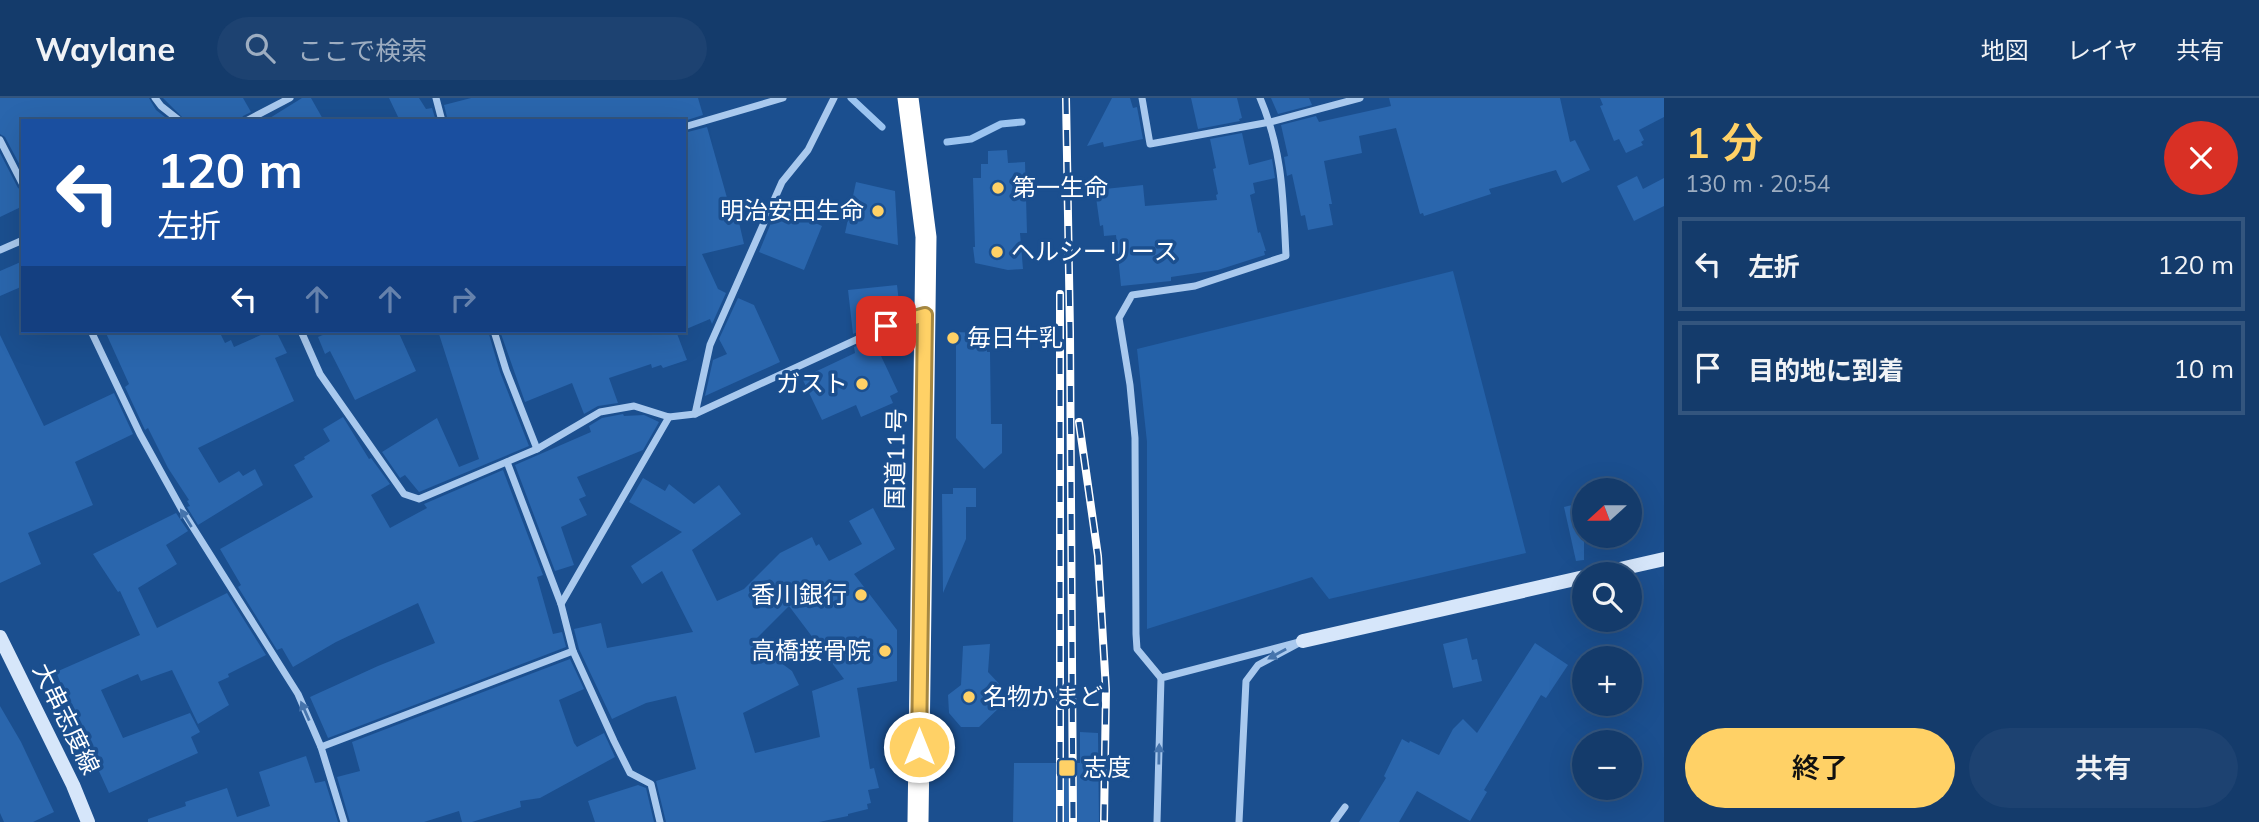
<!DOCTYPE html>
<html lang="ja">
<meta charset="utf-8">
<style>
:root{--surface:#143b6b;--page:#1d4271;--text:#f1f3f6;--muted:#9dadc1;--line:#33557e;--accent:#ffd166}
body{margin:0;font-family:Mulish,"Noto Sans JP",sans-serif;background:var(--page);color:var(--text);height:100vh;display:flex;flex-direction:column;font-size:26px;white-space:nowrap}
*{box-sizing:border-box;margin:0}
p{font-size:23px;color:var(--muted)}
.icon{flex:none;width:38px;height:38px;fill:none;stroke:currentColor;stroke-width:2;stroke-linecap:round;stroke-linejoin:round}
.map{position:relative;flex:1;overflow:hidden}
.details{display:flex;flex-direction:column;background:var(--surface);width:595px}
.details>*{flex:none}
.guide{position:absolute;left:21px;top:21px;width:665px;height:214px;border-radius:0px;box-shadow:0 7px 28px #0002,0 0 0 2px var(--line);background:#1a4fa0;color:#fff;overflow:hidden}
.needle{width:46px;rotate:249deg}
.controls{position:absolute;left:1572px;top:380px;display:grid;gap:14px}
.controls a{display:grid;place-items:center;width:70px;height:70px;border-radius:50%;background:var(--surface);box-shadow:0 7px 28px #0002,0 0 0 2px var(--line);font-size:35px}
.pin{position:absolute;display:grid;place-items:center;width:60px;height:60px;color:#fff;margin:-30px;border-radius:14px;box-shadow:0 4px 10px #0006}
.me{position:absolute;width:77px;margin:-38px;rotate:0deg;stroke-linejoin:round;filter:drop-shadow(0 0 5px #0008)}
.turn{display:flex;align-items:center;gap:24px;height:147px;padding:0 21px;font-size:32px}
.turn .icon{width:91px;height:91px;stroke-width:2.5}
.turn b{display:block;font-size:49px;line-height:60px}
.lanes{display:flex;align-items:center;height:66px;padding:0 21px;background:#0003;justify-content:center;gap:35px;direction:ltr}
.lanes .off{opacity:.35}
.round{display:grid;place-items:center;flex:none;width:74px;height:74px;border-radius:37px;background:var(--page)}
.overview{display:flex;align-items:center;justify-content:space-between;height:119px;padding:0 21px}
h1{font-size:42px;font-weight:600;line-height:52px;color:var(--accent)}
.primary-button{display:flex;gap:14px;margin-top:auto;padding:14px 21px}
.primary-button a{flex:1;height:80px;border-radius:42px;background:var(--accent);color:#111;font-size:28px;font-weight:600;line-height:80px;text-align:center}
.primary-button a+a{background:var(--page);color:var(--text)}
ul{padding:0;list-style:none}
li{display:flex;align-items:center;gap:21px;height:94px;margin:0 14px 10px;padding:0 7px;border:4px solid var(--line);border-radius:0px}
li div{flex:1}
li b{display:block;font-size:26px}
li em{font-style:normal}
header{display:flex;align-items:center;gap:42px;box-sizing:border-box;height:98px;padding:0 35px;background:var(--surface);border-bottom:2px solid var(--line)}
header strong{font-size:33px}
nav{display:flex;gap:38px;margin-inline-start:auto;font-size:24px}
.search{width:490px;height:63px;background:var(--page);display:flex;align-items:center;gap:18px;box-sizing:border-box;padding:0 24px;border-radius:38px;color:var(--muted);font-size:26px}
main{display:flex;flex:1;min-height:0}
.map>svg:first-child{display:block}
.green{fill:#2461a8}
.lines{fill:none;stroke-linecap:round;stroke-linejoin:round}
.stream{stroke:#9cc4f0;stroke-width:7}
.building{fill:#2a66ad;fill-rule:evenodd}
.street{stroke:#a9c9ee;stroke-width:7}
.secondary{stroke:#d6e6fa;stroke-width:14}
.highway{stroke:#fff;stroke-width:21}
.rail-casing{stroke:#fff;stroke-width:8}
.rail{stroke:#1b4f8f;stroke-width:5;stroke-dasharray:16;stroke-linecap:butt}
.oneway{fill:#4674ac}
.route-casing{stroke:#a68842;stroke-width:18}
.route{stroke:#ffd166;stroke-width:12}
.poi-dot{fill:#ffd166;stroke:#1b4f8f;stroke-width:2.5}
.labels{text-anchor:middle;stroke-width:7;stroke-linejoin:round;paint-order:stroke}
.poi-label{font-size:24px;fill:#fff;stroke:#1b4f8f;text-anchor:start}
.street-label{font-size:24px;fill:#fff;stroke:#1b4f8f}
</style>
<header>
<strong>Waylane</strong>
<div class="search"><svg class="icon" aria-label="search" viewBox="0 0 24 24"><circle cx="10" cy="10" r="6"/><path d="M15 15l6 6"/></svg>ここで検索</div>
<nav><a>地図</a><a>レイヤ</a><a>共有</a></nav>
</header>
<main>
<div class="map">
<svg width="1664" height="724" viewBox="0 0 1664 724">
<rect width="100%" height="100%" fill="#1b4f8f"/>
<polygon class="green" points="1453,173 1526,455 1329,501 1312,479 1147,531 1147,344 1137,251"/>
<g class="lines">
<g class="stream">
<polyline points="851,0 882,29"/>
<polyline points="947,44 971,41 1001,26 1022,24"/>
</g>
</g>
<g class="building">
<polygon points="0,0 149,0 156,12 170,23 23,23 23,73 5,39 0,36"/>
<polygon points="163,0 243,0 251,14 243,18 240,23 186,23"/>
<polygon points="302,0 311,0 324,23 265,23"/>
<polygon points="389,0 419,0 426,11 432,10 436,23 400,23"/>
<polygon points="471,0 698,0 703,17 684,23 448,23 444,7"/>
<polygon points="1112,0 1130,0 1133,10 1137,9 1143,41 1104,49 1103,44 1087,48"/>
<polygon points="1191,0 1237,0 1242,20 1239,21 1240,23 1198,31"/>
<polygon points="1271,0 1309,0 1312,7 1278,16"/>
<polygon points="1389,0 1560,0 1570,44 1575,42 1590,72 1562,85 1556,72 1489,91 1491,96 1424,118 1423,115 1420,116 1396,30 1359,38 1362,55 1324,63 1332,106 1329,106 1333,127 1308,132 1305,117 1301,118 1292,76 1287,78 1284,59 1288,58 1281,27 1316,18 1319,24 1391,8"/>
<polygon points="1600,0 1664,0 1664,19 1639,32 1644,42 1641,44 1643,47 1626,55 1619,41 1614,43 1600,8 1603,7"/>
<polygon points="707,29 733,121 738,120 744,146 702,156 718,191 726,195 712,226 710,221 684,232 684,35"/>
<polygon points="1242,35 1249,67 1272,61 1275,80 1253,85 1255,95 1250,97 1258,135 1260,134 1266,153 1264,153 1265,157 1218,172 1171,179 1171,183 1121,188 1116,137 1104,138 1103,127 1100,128 1095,92 1143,87 1145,108 1217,102 1216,97 1218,96 1213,71 1216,70 1210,41"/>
<polygon points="1007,52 1008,65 1025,64 1027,135 1020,135 1023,171 1008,172 975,165 973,149 975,149 973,80 981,80 981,66 988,66 988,53"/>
<polygon points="0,55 18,90 23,93 23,108 0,119"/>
<polygon points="1637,78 1643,91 1664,80 1664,108 1634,123 1617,88"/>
<polygon points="856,84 895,93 898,147 845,135"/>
<polygon points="778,108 822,128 804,172 759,154"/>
<polygon points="23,163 23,188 0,198 0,173"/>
<polygon points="897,187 900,213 874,216 875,223 866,224 868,229 853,236 848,192"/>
<polygon points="738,200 754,207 780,264 705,298 713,262 727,256 719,241"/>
<polygon points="105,233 219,233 225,245 231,242 234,249 270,233 276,233 287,255 275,260 294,303 198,350 219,385 239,373 243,378 255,371 263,387 198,427 187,409 190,408 187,403 189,402 168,370 148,330 145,332 125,289 129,286"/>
<polygon points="332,233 398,233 416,273 355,302 330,253 325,256 318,239"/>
<polygon points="438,233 488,233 500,274 529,348 419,394 405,377 400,380 382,354 437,320 459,369 479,361"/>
<polygon points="500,233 676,233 687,262 663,270 661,267 652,270 651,266 609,280 618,305 598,308 584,316 572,285 525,304"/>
<polygon points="956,234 978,235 978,240 987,241 987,254 990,254 991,326 1002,326 1002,355 984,371 956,340"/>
<polygon points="0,237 44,328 114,295 133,336 75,364 93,407 28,435 41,466 0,485"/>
<polygon points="873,241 898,294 890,298 893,305 861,319 856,307 822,322 802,280 855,255 854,249"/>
<polygon points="623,316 624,318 644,317 659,324 643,352 577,379 586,398 579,401 587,417 561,429 574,467 555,473 515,367 591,334 589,328 602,320"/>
<polygon points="343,319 369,361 371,360 390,386 371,397 390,430 427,410 424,406 503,372 543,477 537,479 553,536 562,534 566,549 328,640 310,599 378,568 435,545 418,505 336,544 293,569 282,550 277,552 238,489 241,487 220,451 313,399 294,367 305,361 304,359 330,343 323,331"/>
<path d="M 643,380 L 665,393 L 669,386 L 694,406 L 719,387 L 741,416 L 692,452 L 717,503 L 744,491 L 780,455 L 812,439 L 816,448 L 819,446 L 829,463 L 862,446 L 849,423 L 873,410 L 895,451 L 854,476 L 897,532 L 897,583 L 857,590 L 870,671 L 874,670 L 879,690 L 868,692 L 871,705 L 867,706 L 868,711 L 848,716 L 848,718 L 819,724 L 666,724 L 656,683 L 696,671 L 676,598 L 646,605 L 612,621 L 579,551 L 574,531 L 601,525 L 607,550 L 693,534 L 662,473 L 642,486 L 631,468 L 682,434 L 629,404 ZM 789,508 L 844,581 L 812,593 L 820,639 L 755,655 L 743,615 L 799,587 L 792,573 L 777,562 L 757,540 Z"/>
<polygon points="953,390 976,390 976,409 966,409 966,441 943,495 942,396 953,396"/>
<polygon points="1584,404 1584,462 1576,463 1564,409"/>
<polygon points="176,415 188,433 166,447 177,466 138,490 157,530 227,495 266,557 228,576 229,579 218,584 229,607 198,626 172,572 141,583 138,576 101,592 123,640 190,615 200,634 191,639 198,655 109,695 87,647 75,652 60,617 72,612 56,574 140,537 120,493 118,494 93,456"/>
<polygon points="1467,540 1472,562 1477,561 1482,583 1453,590 1443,546"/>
<polygon points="1535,545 1568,567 1546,600 1541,597 1484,692 1487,694 1470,723 1417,693 1399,724 1359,724 1386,680 1384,678 1402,641 1409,645 1410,643 1439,657 1453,631 1463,621 1477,635"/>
<polygon points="990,546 988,574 1003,590 990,607 1002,607 979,629 961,629 949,615 948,597 961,587 963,548"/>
<polygon points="570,561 584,591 559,602 574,645 577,649 604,635 615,659 540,700 520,703 521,709 472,724 462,724 459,713 424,724 350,724 337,679 360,673 352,644"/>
<polygon points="0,608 21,644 54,714 33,724 4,724 0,715"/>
<polygon points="1080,634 1098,635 1099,724 1013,724 1014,665 1080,665"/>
<polygon points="306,658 315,685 325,683 338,724 148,724 148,721 186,708 185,704 227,690 237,719 270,708 259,674"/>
<polygon points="638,687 646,690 654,724 595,724 588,703"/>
</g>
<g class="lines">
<g class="street">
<polyline points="155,0 161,8 180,23"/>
<polyline points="436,0 442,23"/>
<polyline points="1142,0 1150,46 1270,24 1360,0"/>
<polyline points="246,23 290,0"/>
<polyline points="684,29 783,0"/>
<polyline points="0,42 23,87"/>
<polyline points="0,152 23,142"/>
<polyline points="91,233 140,336 182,412 298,596 321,649 344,724"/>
<polyline points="301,233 320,276 404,396 419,401 537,351 600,314 634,308 669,319 695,316 886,228 921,218"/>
<polyline points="494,233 506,272 537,351"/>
<polyline points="695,316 710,247 782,84 808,52 834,0"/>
<polyline points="507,364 561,506"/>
<path d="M 1161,580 L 1137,551 L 1136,536 L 1135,340 L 1130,287 L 1119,220 L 1132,197 L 1195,188 L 1286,158 C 1283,100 1283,54 1260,0"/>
<polyline points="321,649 573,553"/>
<polyline points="660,724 651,686 630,675 614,643 573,553 561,506 669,319"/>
<polyline points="1157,724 1161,580 1303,543 1258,567 1246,583 1239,724"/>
<polyline points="1334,724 1345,709"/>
</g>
<g class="secondary">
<polyline points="1598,476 1664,461"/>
<polyline points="0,539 73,687 88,724"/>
<polyline points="1303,543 1584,479"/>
</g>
<polyline class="highway" points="908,0 926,139 918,724"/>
<g class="rail-casing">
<g id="rail">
<polyline points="1066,0 1070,234 1073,724"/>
<polyline points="1060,196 1060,724"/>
<polyline points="1079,324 1098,458 1106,592 1104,724"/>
</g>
</g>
<use href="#rail" class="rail"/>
</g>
<defs><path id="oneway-solid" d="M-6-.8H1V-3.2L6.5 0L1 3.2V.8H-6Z" transform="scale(1.75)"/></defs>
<g class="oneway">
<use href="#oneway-solid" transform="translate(186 420) rotate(-122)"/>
<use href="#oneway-solid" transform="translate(1277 556) rotate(151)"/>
<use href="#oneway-solid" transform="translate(305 613) rotate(-114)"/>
<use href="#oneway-solid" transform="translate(1159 656) rotate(-89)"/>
</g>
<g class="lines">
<g class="route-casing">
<polyline id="route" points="886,228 925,217 919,649"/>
</g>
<use href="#route" class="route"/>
</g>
<g class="poi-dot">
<circle cx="998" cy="90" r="7"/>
<circle cx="878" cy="113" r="7"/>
<circle cx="997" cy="154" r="7"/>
<circle cx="953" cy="240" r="7"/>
<circle cx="862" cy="286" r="7"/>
<circle cx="861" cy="497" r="7"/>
<circle cx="885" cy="553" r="7"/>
<circle cx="969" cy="599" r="7"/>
<rect x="1058" y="661" width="18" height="18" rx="3.5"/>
</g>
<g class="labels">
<g class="poi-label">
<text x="1012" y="98">第一生命</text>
<text x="864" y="121" text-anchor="end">明治安田生命</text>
<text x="1011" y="162">ヘルシーリース</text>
<text x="967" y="248">毎日牛乳</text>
<text x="848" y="294" text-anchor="end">ガスト</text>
<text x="847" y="505" text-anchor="end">香川銀行</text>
<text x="871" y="561" text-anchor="end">高橋接骨院</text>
<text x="983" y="607">名物かまど</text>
<text x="1083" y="678">志度</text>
</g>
<g class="street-label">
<text transform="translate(896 361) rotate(-89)" y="8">国道11号</text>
<text transform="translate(66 621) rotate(64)" y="8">大串志度線</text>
</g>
</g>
</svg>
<div class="controls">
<a><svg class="needle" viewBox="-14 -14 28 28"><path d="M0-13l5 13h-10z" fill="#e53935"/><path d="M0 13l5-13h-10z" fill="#9dadc1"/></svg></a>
<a><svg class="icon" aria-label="search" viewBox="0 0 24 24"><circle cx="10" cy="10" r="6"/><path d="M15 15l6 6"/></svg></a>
<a>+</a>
<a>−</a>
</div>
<div class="pin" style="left:886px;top:228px;background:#d93025"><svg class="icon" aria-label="arrive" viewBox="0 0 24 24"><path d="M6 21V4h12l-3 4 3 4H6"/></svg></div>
<svg class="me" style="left:919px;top:649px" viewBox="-20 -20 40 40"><circle r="17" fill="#ffd166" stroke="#fff" stroke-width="3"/><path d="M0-11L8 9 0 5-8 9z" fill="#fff"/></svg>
<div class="guide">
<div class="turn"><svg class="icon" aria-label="left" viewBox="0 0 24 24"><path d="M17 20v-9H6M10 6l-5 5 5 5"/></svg><div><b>120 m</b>左折</div></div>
<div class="lanes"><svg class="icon" aria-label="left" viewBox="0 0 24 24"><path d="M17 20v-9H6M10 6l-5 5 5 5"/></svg><svg class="icon off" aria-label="ahead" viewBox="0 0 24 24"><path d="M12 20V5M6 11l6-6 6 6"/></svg><svg class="icon off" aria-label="ahead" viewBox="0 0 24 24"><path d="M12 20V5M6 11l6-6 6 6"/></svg><svg class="icon off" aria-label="right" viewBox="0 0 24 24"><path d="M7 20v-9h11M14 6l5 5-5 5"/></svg></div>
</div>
</div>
<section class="details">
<div class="overview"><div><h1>1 分</h1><p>130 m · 20:54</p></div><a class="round" style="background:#d93025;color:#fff"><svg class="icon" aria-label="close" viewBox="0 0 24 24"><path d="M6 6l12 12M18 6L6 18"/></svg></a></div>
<ul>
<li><svg class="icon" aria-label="left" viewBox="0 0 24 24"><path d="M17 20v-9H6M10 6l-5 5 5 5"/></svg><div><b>左折</b></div><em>120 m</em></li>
<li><svg class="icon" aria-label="arrive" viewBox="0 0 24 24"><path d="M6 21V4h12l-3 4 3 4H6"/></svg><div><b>目的地に到着</b></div><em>10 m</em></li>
</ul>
<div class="primary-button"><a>終了</a><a>共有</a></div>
</section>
</main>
